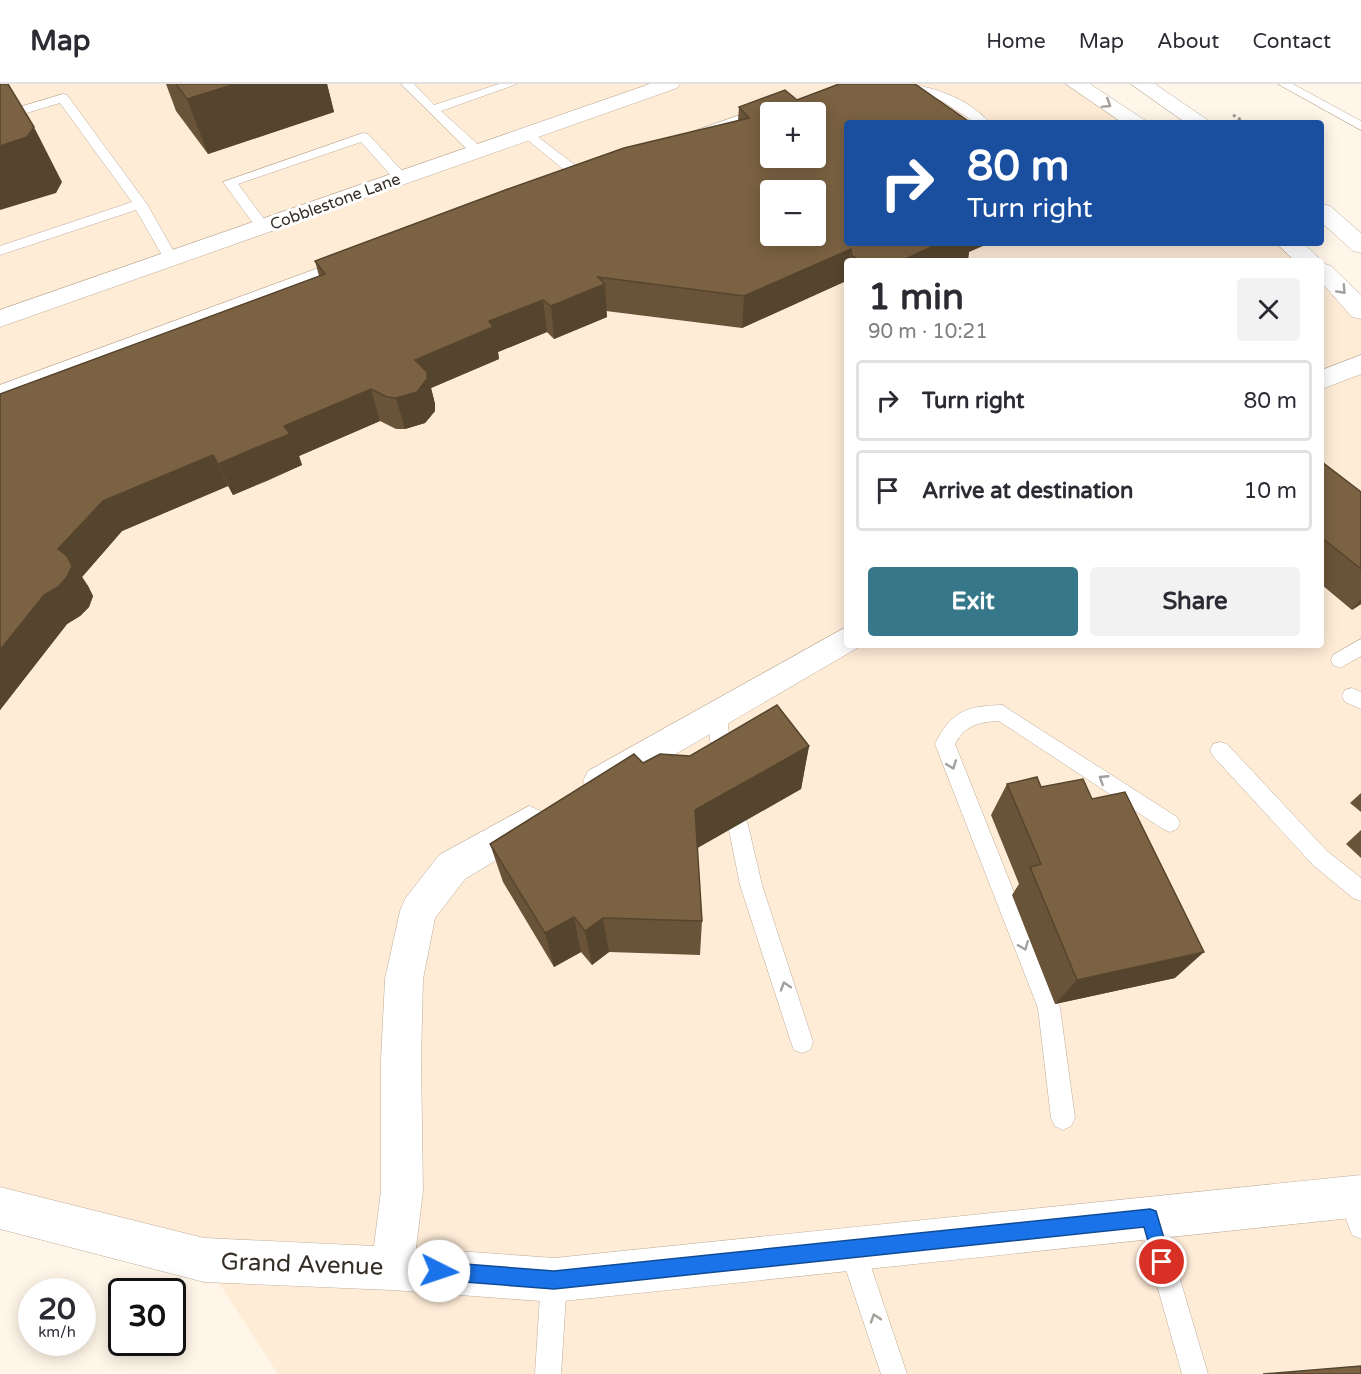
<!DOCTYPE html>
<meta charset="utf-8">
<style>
:root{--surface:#fff;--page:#f2f2f3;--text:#2b2b33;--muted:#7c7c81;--line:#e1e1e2;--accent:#36778a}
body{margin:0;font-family:"Varela Round",sans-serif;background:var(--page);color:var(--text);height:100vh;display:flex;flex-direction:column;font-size:22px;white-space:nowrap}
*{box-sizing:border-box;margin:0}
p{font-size:20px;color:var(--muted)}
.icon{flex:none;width:33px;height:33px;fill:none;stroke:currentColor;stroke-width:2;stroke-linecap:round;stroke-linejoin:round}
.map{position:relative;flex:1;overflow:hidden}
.panel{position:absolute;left:844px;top:174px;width:480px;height:390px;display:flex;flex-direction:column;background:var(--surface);border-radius:6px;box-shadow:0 3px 15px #0003}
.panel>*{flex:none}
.hud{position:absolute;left:844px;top:36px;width:480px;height:126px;border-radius:6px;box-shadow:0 3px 15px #0003;background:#1a4fa0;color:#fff;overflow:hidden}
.tools{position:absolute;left:760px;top:18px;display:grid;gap:12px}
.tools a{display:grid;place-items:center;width:66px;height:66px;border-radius:6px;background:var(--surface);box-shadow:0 3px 15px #0003;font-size:30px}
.speed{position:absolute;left:18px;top:1194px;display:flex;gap:12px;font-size:30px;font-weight:700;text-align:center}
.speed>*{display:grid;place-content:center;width:78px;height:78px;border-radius:50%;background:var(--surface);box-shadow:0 3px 15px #0003;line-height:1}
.speed small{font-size:15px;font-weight:400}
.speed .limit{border:3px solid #111;border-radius:9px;background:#fff;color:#111}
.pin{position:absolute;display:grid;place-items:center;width:51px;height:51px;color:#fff;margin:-26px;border:3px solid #fff;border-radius:50%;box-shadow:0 2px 6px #0007}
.me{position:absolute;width:66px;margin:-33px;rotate:94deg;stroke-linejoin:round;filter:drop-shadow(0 0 4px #0008)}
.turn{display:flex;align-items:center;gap:21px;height:126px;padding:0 24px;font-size:27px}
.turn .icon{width:78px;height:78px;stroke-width:2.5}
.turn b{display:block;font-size:42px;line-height:51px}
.round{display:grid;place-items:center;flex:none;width:63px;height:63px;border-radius:6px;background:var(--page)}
.summary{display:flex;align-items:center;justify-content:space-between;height:102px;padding:0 24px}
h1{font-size:36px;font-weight:700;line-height:45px}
.button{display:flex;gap:12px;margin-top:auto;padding:12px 24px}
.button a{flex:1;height:69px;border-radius:6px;background:var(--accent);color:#fff;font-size:24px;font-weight:700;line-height:69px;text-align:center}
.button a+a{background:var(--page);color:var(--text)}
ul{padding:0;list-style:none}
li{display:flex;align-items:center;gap:18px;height:81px;margin:0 12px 9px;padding:0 12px;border:3px solid var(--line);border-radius:6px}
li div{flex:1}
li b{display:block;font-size:22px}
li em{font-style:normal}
header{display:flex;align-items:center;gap:36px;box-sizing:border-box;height:84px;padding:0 30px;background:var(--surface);border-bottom:2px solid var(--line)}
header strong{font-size:28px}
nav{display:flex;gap:33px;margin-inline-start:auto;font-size:21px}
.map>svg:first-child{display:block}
.built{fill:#feecd7;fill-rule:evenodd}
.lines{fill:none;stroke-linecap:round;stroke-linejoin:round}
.lane-casing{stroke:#bcac99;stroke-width:1}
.street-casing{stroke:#bcac99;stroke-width:1}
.secondary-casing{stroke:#bcac99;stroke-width:1}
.path{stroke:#a0988e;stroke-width:3;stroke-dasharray:3 3;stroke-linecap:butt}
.lane{fill:#fff;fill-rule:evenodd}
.street{fill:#fff;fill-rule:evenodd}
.secondary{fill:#fff;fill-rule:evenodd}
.wall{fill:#6a5439}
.shaded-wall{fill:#56452e}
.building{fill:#7b6242;stroke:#56452e;stroke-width:1.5;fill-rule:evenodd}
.oneway{stroke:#a3a09d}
.route{fill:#1a73e8;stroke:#114b97;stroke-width:1.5}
.labels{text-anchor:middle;stroke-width:6;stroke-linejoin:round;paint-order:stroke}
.far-street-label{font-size:16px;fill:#332d25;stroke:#fff}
.near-street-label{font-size:24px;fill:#332d25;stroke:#fff}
</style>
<header>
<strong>Map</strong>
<nav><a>Home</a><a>Map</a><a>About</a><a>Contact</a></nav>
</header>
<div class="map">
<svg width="1361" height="1290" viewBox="0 0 1361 1290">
<rect width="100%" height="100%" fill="#fff5e8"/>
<path class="built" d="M 0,0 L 1076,0 L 1138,39 L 848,39 L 848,159 L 1288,159 L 1310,177 L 848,177 L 848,561 L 1322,561 L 1322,187 L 1340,202 L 1361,227 L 1361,1290 L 278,1290 L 204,1176 L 0,1124 ZM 771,28 L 816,28 L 816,74 L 771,74 ZM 771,106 L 816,106 L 816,152 L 771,152 Z"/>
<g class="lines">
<g class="lane-casing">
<g id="lane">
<polygon points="401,0 414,0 434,21 499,0 517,0 441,27 482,64 484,67 477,71 472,70"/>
<path d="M 898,0 C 930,0 968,14 990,39 L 976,39 L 942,17 Z"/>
<polygon points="1278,0 1293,0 1361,37 1361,46"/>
<polygon points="63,10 67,11 147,120 178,175 176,178 166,178 136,126 0,171 0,162 132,118 60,19 0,37 0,29"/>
<polygon points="763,23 769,27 767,30 691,55 686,56 680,52"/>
<polygon points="529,46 584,88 584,94 574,94 524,53 523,50"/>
<polygon points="363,49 368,50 405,90 405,96 395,96 361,58 238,100 270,143 263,147 258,146 223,98"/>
<polygon points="343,175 348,176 348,182 0,312 0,301"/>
<polygon points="1361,555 1361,572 1340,584 1333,581 1331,576 1333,571"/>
<polygon points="1352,604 1361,608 1361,625 1345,618 1342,612 1345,606"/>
<polygon points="716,621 723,623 726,629 734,681 731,687 724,690 717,687 714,681 706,629 709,623"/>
<path d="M 1002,621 L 1177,733 L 1180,739 L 1177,745 L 1170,748 L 1163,745 L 999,637 C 979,638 965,641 955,660 L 1060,924 L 1075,1034 L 1071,1042 L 1063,1046 L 1055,1042 L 1051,1034 L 1038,924 L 935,660 C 951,627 967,622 1002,621 Z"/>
<polygon points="1220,658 1227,660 1327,767 1361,794 1361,817 1353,814 1313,781 1213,672 1210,666 1213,660"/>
<polygon points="738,732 745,734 748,741 762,801 813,958 810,966 802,969 794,966 791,958 740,801 728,741 731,734"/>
<polygon points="1350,1101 1359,1104 1361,1110 1361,1155 1352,1151 1338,1113 1341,1104"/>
<polygon points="1150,1122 1159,1125 1162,1134 1208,1290 1182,1290 1138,1134 1141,1125"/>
<polygon points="852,1152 861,1156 865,1165 907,1290 881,1290 839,1165 843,1156"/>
<polygon points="554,1183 563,1187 567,1196 561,1290 535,1290 541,1196 545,1187"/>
</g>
</g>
<g class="street-casing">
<g id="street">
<polygon points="650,0 680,0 677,4 0,243 0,226"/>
<polygon points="1361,271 1361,290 1322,305 1322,286"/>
<polygon points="848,542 848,561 860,561 859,563 612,707 600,712 588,707 583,697 588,687"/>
<polygon points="529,722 541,727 546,738 541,749 465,795 435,834 423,895 421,976 423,1107 416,1164 554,1174 1361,1091 1361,1133 554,1218 392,1206 204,1198 0,1145 0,1103 204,1154 374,1162 381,1107 381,976 385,895 400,827 405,815 439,771"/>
</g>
</g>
<g class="secondary-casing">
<g id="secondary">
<polygon points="1066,0 1090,0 1149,39 1123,39"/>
<polygon points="1131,0 1155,0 1212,39 1186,39"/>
<polygon points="1322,120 1330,122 1361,149 1361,169 1353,167 1322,139"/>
<polygon points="1276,159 1303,159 1322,177 1295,177"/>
<polygon points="1322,179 1331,182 1361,211 1361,235 1352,233 1322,199"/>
</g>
</g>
<polyline class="path" points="1233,31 1246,39"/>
<use href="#lane" class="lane"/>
<use href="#street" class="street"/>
<use href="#secondary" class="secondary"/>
</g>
<g class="wall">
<polygon points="166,0 327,0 334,28 208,70 176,27"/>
<polygon points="739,23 969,168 968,175 964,177 848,177 848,205 846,197 742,244 606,227 607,233 554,255 547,248 498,268 499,275 431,304 435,320 435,327 425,339 405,345 396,345 380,337 299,372 302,381 267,397 233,411 228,402 122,447 82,493 88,502 93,512 89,523 80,532 67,540 0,626 0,310 319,192 315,177 738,36"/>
<polygon points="1322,378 1361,408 1361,520 1352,526 1322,501"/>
<polygon points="809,662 801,705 697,764 702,837 700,871 609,868 592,881 581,868 554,883 503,798 490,760 643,679 690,672"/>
<polygon points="1007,700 1041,703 1175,894 1055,920 1012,811 1019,800 991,731"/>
<polygon points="1361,709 1361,728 1350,719"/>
<polygon points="1361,746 1361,774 1346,760"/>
</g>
<g class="shaded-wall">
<polygon points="235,0 327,0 334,28 208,70 187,15"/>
<polygon points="34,43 62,98 56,109 0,126 0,62"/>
<polygon points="940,159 990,159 969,168 968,175 964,177 901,177"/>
<polygon points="851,165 849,177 848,177 846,197 742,244 744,212"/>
<polygon points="605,200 607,233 554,255 551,222"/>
<polygon points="543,216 547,248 498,268 499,275 431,304 435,320 435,327 425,339 405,345 396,314 415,276 489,237"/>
<polygon points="371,305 380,337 299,372 302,381 233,411 218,380 284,342"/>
<polygon points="213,371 228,402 122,447 82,493 88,502 93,512 89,523 80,532 67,540 0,626 0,566 58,465 103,417"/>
<polygon points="1361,515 1361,520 1352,526"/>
<polygon points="809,662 801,705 694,766 695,726"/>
<polygon points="574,833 581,868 554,883 545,849"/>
<polygon points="603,834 609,868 592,881 585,847"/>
<polygon points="1204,868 1175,894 1055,920 1077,896"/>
</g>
<g class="building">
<polygon points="0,0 8,0 34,43 27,53 0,62"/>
<polygon points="176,0 235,0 187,15"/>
<path d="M 839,0 L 915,0 L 971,39 L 848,39 L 848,159 L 940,159 L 901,177 L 861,177 L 852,172 L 851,165 L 744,212 L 598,193 L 605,200 L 551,222 L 543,216 L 489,237 L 493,243 L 415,276 L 427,288 L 427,295 L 417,308 L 396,314 L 387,313 L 371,305 L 284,342 L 290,350 L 253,365 L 218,380 L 213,371 L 103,417 L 58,465 L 67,472 L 72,482 L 67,493 L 58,503 L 44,511 L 0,566 L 0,310 L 325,190 L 315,177 L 508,105 L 624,64 L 749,34 L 739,23 L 785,6 L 797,16 ZM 771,28 L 816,28 L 816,74 L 771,74 ZM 771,106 L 816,106 L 816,152 L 771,152 Z"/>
<polygon points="1322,378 1361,408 1361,485 1322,454"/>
<polygon points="777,621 809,662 695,726 702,837 603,834 585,847 574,833 545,849 490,760 634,670 643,679 660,670 690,672"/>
<polygon points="1037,693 1041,703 1083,695 1092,715 1125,708 1204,868 1077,896 1030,783 1041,780 1007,700"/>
<polygon points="1361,1282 1361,1290 1263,1290"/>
</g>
<defs><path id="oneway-chevron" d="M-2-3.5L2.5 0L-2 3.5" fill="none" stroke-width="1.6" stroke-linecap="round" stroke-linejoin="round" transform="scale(1.5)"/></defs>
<g class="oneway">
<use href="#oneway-chevron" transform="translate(1107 20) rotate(32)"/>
<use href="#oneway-chevron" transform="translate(1342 206) rotate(47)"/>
<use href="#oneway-chevron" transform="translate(952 681) rotate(70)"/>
<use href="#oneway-chevron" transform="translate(1103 695) rotate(-147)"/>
<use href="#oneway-chevron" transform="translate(1024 862) rotate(68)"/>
<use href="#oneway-chevron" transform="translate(785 902) rotate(-108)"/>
<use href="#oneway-chevron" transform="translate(875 1234) rotate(-108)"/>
</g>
<polygon class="route" points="1150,1125 1156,1127 1158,1134 1171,1178 1169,1185 1162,1187 1156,1185 1144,1143 554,1205 439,1196 432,1193 430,1187 432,1181 439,1178 554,1187"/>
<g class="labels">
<g class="far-street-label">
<text transform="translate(335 117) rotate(-20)" y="6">Cobblestone Lane</text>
</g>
<g class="near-street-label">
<text transform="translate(302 1180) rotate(2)" y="8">Grand Avenue</text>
</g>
</g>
</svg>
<div class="tools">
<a>+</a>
<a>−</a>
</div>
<div class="speed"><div>20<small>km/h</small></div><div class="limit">30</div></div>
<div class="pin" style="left:1162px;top:1178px;background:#d93025"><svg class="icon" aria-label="arrive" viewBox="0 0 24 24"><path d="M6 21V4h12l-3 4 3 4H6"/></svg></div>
<svg class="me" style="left:439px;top:1187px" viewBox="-20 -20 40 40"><circle r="19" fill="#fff"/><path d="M0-13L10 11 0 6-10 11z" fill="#1a73e8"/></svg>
<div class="hud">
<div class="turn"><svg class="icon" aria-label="right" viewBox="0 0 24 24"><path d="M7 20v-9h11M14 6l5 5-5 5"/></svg><div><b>80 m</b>Turn right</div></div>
</div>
<section class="panel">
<div class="summary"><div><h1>1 min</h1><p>90 m · 10:21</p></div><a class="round"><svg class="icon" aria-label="close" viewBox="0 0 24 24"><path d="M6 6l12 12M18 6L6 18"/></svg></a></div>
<ul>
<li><svg class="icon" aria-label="right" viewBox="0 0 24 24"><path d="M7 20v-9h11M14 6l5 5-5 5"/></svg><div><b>Turn right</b></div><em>80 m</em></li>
<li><svg class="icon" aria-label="arrive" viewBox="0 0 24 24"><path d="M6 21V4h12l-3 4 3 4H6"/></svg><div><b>Arrive at destination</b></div><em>10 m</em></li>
</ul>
<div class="button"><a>Exit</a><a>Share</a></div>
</section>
</div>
